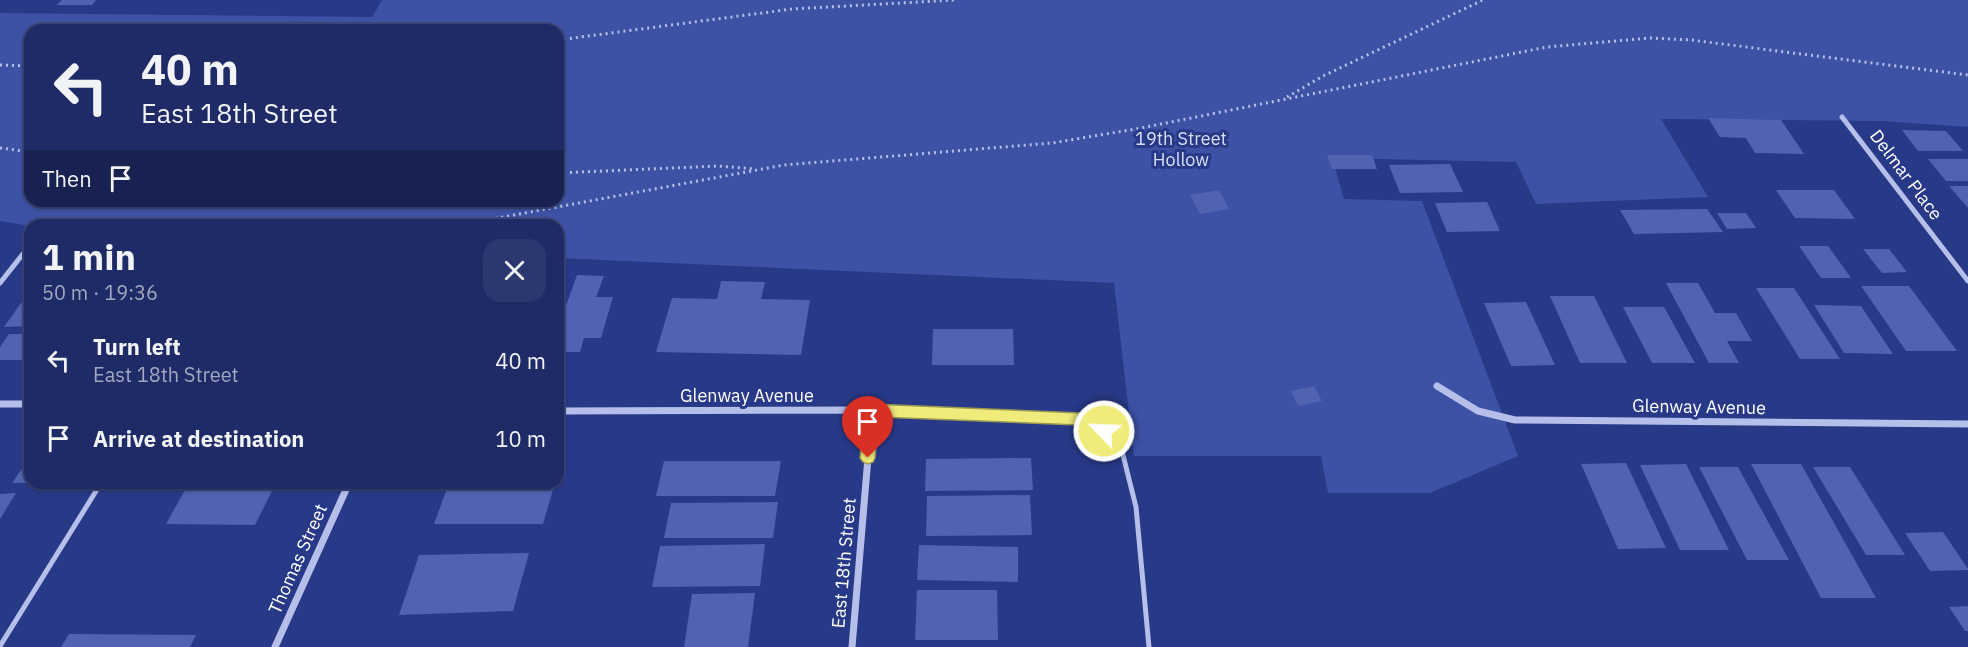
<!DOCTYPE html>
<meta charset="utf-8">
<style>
:root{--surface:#1e2b66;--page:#2b376f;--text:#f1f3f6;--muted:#a1a7bf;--line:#3c477a}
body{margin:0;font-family:"IBM Plex Sans",sans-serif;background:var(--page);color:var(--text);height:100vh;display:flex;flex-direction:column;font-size:22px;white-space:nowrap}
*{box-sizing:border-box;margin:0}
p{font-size:20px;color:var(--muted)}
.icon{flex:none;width:33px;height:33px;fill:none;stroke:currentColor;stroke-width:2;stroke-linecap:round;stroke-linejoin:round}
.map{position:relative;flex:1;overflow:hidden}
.side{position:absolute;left:24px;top:219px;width:540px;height:270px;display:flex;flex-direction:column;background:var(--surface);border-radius:18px;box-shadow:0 2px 4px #0004,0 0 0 2px var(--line)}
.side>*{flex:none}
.guide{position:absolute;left:24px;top:24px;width:540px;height:183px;border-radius:18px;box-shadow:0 2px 4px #0004,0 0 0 2px var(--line);background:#1e2b66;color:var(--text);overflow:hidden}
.pin{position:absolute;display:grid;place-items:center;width:51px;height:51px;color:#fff;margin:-62px -26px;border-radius:50% 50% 50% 0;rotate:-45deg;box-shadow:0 0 6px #0007}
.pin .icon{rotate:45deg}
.me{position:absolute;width:66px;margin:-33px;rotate:294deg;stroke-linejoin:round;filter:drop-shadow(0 0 4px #0008)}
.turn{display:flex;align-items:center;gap:21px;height:126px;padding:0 18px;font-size:27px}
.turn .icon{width:78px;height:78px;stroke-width:2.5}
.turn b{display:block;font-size:42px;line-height:51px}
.then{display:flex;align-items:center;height:57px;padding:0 18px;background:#0003;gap:12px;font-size:22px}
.round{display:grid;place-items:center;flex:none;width:63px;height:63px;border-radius:18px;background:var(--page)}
.headline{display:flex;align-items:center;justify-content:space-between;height:102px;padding:0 18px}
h1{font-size:36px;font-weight:800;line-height:45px}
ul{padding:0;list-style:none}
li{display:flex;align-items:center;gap:18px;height:78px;padding:0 18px}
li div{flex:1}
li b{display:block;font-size:22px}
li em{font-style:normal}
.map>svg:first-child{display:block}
.green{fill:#3d51a5;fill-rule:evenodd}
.building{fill:#5162b0}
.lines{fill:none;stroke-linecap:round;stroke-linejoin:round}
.path{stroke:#b5bfe9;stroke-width:3;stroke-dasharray:2 4;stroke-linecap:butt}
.lane{stroke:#b5bfe9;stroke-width:5}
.street-far1{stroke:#b5bfe9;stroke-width:5}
.street{stroke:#b5bfe9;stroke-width:7}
.route{fill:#f0ec7b;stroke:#9c9950;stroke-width:1.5}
.labels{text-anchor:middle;stroke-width:6;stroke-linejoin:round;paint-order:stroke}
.park-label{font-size:18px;fill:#d9dff7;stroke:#283988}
.street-label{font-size:18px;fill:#fff;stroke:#283988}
</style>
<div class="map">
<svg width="1968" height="647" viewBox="0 0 1968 647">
<rect width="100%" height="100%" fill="#283988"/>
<path class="green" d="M 382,0 L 1968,0 L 1968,127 L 1881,121 L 1661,119 L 1708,197 L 1536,204 L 1516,162 L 1332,158 L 1344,199 L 1422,201 L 1518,456 L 1430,493 L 1328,493 L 1321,456 L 1134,456 L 1114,283 L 558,258 L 558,225 L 30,226 L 0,221 L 0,13 L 372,17 ZM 30,30 L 558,30 L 558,201 L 30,201 Z"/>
<g class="building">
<polygon points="62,0 96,0 92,5 57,5"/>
<polygon points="1708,118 1781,120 1804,154 1755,153 1746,138 1720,137"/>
<polygon points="1902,130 1946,131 1963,151 1918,151"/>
<polygon points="1327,155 1372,155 1377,169 1332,169"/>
<polygon points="1928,159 1968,159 1968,181 1946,181"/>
<polygon points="1450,164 1463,192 1400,193 1389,165"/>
<polygon points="1949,186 1968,186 1968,208"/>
<polygon points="1219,190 1229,209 1200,214 1190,195"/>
<polygon points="1776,190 1834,190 1855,219 1795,218"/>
<polygon points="1487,202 1500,231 1447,232 1435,203"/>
<polygon points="1707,209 1723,232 1634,234 1620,210"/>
<polygon points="1717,213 1746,213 1756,228 1727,229"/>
<polygon points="1799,246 1828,246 1851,278 1821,278"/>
<polygon points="1863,249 1889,249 1907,272 1882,273"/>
<polygon points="577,275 604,276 596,297 613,297 601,338 584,338 580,352 558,352 558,328"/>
<polygon points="721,281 765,282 761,299 810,300 801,355 656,352 672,298 717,299"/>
<polygon points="1666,283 1698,283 1715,313 1736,313 1752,341 1727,341 1739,363 1709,363"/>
<polygon points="1861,286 1909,286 1957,351 1906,351"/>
<polygon points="1756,288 1794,288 1840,359 1800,359"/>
<polygon points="1550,296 1594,296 1627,363 1580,363"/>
<polygon points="1526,302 1555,365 1511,366 1484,303"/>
<polygon points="21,303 30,303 30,326 4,327"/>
<polygon points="1814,305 1861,306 1893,354 1844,353"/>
<polygon points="1623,307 1664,307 1695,363 1652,363"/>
<polygon points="933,329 1013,329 1014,365 932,365"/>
<polygon points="9,334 30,334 30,360 0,360 0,347"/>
<polygon points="1314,386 1322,401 1298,406 1291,391"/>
<polygon points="30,457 30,483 12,483"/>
<polygon points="1031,458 1033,490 925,491 926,459"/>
<polygon points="664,461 781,461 775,496 656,496"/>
<polygon points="1626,463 1666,548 1618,549 1581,464"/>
<polygon points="1686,464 1729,550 1680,550 1640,465"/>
<polygon points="1751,464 1801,464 1876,598 1821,598"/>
<polygon points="1699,467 1738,467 1789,560 1747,560"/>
<polygon points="1813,467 1850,467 1905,555 1866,555"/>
<polygon points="189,483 276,483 255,525 166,524"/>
<polygon points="449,483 555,483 543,524 434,524"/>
<polygon points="16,493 0,519 0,494"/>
<polygon points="1030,495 1032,535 926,536 927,496"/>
<polygon points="778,502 773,538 664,538 671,503"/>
<polygon points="1943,532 1968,569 1968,570 1930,571 1905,533"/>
<polygon points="765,544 760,586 652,587 660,546"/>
<polygon points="919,545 1018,547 1018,582 917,580"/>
<polygon points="529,553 513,611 399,615 419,555"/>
<polygon points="917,590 997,590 998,640 915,640"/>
<polygon points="755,593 748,647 684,647 692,594"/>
<polygon points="1968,606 1968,631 1965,631 1949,607"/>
<polygon points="69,634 196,635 190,647 61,647"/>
</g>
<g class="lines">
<g class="path">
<polyline points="558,40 792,9 955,0"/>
<polyline points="0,65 30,66"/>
<polyline points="1287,97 1323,76 1483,0"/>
<polyline points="0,148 30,152"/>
<polyline points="558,173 718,166 755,169"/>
<polyline points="460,225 784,165 1052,143 1136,129 1547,47 1650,38 1691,40 1968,75"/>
</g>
<g class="lane">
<polyline points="1081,419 1104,431 1122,451 1136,507 1149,647"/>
<polyline points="0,646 101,483"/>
</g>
<g class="street-far1">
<polyline points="1842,117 1968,281"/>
<polyline points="0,283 30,245"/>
</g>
<g class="street">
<polyline points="1437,386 1478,411 1515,420 1968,424"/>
<polyline points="0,404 30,404"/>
<polyline points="558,411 872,410 1081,419"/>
<polyline points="275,647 349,483"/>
<polyline points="852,647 872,410"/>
</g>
</g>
<polygon class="route" points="872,404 1081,413 1109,427 1111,431 1109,436 1104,438 1079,425 879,417 875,458 873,462 868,464 863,462 860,458 865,410 867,406"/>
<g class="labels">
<g class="park-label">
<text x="1181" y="145">19th Street<tspan x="1181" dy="21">Hollow</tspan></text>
</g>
<g class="street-label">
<text transform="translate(1906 175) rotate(53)" y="6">Delmar Place</text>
<text x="747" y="402">Glenway Avenue</text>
<text transform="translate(1699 407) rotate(1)" y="6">Glenway Avenue</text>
<text transform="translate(298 559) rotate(-66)" y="6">Thomas Street</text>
<text transform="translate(844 563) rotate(-85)" y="6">East 18th Street</text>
</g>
</g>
</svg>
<div class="pin" style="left:868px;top:458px;background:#d93025"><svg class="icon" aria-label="arrive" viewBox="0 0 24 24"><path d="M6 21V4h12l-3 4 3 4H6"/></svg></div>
<svg class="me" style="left:1104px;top:431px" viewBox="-20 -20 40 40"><circle r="17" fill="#f0ec7b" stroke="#fff" stroke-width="3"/><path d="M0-11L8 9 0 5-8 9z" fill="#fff"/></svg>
<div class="guide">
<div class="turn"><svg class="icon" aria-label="left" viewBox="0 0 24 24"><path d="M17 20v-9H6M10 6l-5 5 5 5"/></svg><div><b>40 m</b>East 18th Street</div></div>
<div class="then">Then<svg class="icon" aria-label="arrive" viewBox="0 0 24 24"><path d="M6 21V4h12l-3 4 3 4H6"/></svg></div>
</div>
<section class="side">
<div class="headline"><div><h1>1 min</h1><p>50 m · 19:36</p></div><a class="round"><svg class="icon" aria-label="close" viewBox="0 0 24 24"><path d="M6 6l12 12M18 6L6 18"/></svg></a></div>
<ul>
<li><svg class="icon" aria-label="left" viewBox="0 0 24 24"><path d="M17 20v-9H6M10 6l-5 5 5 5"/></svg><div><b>Turn left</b><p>East 18th Street</p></div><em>40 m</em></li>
<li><svg class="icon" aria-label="arrive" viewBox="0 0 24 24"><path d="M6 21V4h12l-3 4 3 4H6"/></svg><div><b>Arrive at destination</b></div><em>10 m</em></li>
</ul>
</section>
</div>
